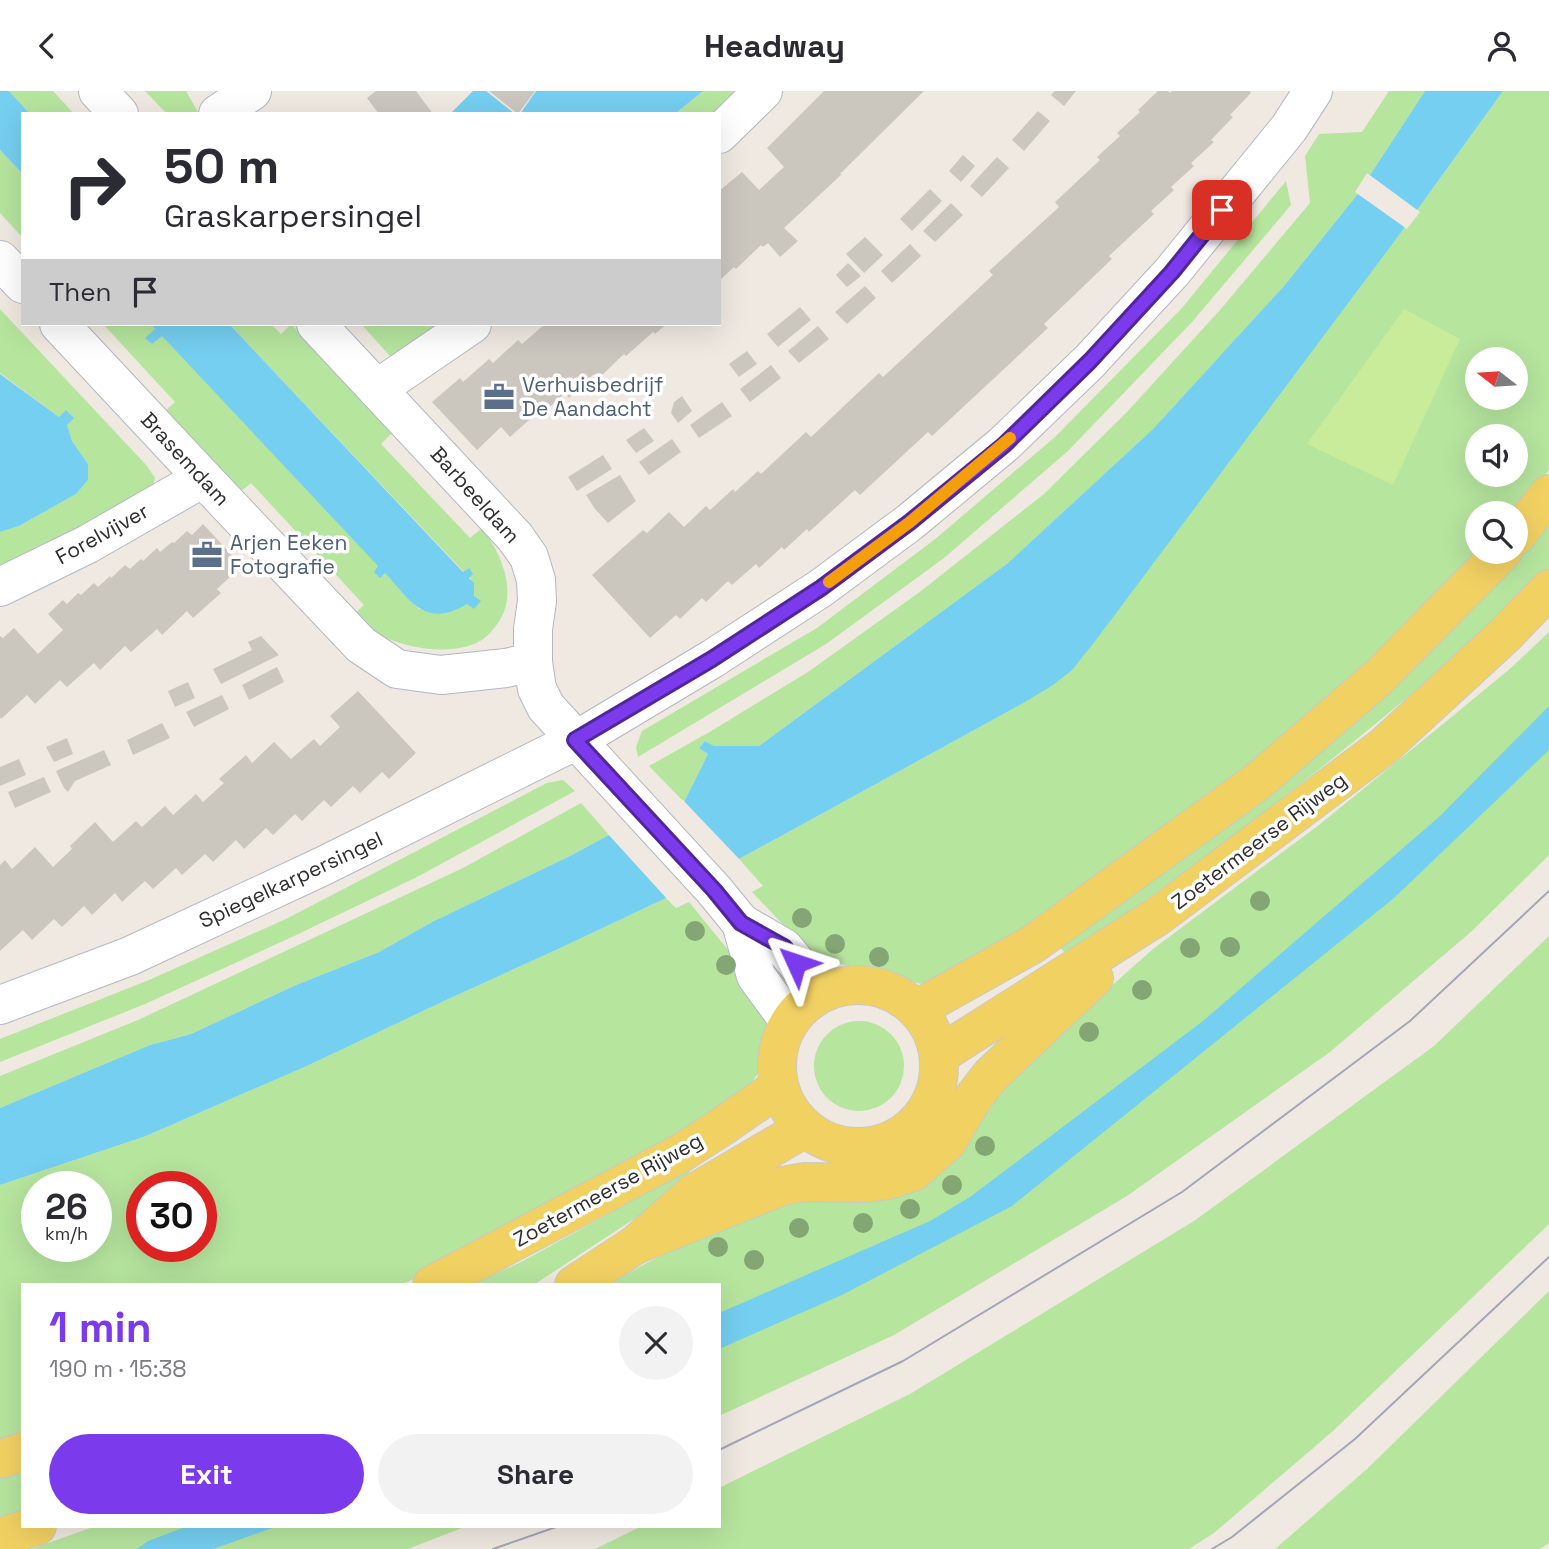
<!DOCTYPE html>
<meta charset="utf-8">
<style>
:root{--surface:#fff;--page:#f2f2f3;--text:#2b2b33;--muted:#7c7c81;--accent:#7c3aed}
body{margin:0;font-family:"Space Grotesk",sans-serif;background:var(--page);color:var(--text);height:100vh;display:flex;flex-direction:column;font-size:26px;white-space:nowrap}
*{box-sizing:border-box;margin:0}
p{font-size:23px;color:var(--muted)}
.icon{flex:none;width:38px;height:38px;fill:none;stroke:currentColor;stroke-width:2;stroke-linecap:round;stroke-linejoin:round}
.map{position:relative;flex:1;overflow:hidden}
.drawer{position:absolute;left:21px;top:1192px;width:700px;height:245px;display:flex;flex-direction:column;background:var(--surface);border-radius:0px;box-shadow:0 7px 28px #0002}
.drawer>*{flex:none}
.guide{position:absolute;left:21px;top:21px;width:700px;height:214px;border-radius:0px;box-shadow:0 7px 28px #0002;background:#fff;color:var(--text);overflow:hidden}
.needle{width:46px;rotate:287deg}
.fabs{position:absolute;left:1465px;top:256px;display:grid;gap:14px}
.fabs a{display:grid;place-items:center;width:63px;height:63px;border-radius:50%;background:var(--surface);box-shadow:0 7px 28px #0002;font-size:35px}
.speed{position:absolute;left:21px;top:1080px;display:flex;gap:14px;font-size:35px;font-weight:700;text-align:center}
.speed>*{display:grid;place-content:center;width:91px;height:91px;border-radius:50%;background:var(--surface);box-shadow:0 7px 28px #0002;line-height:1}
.speed small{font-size:18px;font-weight:400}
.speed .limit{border:10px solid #d22;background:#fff;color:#111}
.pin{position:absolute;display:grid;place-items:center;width:60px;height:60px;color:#fff;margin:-30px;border-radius:14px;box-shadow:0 4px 10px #0006}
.me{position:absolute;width:77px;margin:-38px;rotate:312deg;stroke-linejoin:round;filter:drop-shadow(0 0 5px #0008)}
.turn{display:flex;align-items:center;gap:24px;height:147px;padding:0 28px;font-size:32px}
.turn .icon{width:91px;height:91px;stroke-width:2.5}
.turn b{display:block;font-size:49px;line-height:60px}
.then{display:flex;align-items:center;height:66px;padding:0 28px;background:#0003;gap:14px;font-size:26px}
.round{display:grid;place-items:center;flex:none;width:74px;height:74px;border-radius:37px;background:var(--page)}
.summary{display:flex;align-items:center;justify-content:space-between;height:119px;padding:0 28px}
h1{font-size:42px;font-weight:700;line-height:52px;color:var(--accent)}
.action{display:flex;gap:14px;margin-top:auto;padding:14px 28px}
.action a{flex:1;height:80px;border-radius:42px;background:var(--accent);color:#fff;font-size:28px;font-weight:700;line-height:80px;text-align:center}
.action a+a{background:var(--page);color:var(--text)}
header{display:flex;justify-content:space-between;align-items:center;height:91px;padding:0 28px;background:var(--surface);font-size:32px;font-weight:700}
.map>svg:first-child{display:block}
.green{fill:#b6e59e;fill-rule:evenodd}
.pitch{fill:#c9ec9a}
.water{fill:#75cff0}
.pier{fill:#efe9e1}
.building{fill:#cbc7bf}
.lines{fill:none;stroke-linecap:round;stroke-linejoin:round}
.minor-casing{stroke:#b4b7c1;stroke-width:40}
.major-casing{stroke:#c9c9c9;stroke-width:40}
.minor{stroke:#fff;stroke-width:38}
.major{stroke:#f2d163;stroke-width:38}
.tram{stroke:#a3a6b8;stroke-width:2}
.tree{fill:#84a574}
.route-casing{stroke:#51269a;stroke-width:18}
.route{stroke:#7c3aed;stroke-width:12}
.slow{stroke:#f59e0b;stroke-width:12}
.labels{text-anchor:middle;stroke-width:7;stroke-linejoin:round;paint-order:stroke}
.service-label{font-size:21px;fill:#4e5e75;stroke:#fff;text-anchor:start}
.street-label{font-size:21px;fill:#2e2e2e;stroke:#fff}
</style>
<header><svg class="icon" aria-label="back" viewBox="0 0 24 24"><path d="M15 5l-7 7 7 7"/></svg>Headway<svg class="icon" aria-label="person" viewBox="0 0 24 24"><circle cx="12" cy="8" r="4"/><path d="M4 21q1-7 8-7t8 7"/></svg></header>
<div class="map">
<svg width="1549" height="1458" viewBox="0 0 1549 1458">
<rect width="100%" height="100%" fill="#efe9e1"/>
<g class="green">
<polygon points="9,0 53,0 74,23 30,23"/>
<polygon points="145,0 186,0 199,23 167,23"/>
<polygon points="703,0 749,0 719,23 675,23"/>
<polygon points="1389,0 1425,0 1357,104 1284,195 1153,338 1008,472 759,655 714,655 705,650 699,657 708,663 684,711 649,675 713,639 808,581 921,500 1044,403 1127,321 1220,219 1310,112 1305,65 1319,43 1362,41"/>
<path d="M 1503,0 L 1549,0 L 1549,379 L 1515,422 L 1477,422 L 1477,460 L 1379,565 L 1272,658 L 1058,819 L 923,893 C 906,891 891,886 876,882 C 854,877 833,873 815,861 C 791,845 772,821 752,801 L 763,795 L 739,768 L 1020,614 L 1402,140 ZM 1477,268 L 1516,268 L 1516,306 L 1477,306 ZM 1477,345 L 1516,345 L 1516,383 L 1477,383 Z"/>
<polygon points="0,59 23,83 23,147 0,122"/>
<polygon points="1286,90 1291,114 1192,231 1068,360 944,467 826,553 638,666 636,656 642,640 817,537 934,449 1055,346 1182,217"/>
<polygon points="0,218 147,375 155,387 151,401 0,487 0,441 19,435 76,403 88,389 88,373 72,350 66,334 73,326 59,326 0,282"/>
<path d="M 103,233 L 151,233 L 155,238 L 146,247 L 152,253 L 162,244 L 379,475 L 374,481 L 385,482 L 419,518 L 474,505 C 475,496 469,487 468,478 L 464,481 L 229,233 L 271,233 L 281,243 L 291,233 L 392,342 L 381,353 L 470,447 L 482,437 C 503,465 520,506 495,536 C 490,543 482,550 474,553 C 442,565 397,556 369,538 C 363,535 358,528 353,524 L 364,514 L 251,392 L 240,401 L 164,321 L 175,311 Z"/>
<polygon points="361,233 453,233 390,265"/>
<path d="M 1549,423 L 1549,482 C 1507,524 1460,562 1414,601 C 1302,695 1187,781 1067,865 L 1057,852 Z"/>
<polygon points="1549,541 1549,764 1472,840 1330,961 1127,1105 894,1244 719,1325 719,1194 610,1194 632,1180 726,1129 804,1108 837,1110 997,1002 1017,979 1153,858 1319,734 1454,624 1512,576"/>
<polygon points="563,689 575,700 417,786 292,846 145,913 0,971 0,948 149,889 286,828 547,692"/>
<polygon points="581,712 609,744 570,765 434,830 379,861 296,894 191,943 150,954 0,1017 0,985 138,929 463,777"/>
<path d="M 666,807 L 676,817 L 689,811 L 742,876 L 768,930 L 768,947 L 765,965 L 757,984 L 745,1002 L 728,1018 L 489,1152 L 403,1193 L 23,1194 L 23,1349 L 0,1357 L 0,1094 L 146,1045 L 309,974 L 444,910 L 556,859 ZM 37,1096 L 96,1096 L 96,1155 L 37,1155 ZM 142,1096 L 201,1096 L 201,1155 L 142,1155 Z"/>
<polygon points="1549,845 1549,1133 1333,1340 1214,1442 1189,1458 595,1458 642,1435 719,1435 719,1397 910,1303 1194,1130 1434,955"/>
<circle cx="859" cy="975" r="45"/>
<polygon points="688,1079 695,1088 535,1193 471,1194 523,1170"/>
<polygon points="1549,1200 1549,1452 1540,1458 1275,1458 1367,1378"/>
<polygon points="23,1380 23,1431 0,1437 0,1388"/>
<polygon points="96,1435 467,1435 408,1458 31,1458"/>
</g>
<polygon class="pitch" points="1404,218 1460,248 1393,394 1307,353"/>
<g class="water">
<polygon points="0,0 9,0 30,23 23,23 23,83 0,59"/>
<polygon points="473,0 486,0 515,23 450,23"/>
<polygon points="536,0 703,0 675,23 520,23"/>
<polygon points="1425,0 1503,0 1402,140 1096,549 1072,579 1053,594 1020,614 739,768 666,807 556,859 444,910 309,974 146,1045 0,1094 0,1017 150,954 191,943 296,894 379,861 434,830 570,765 609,744 684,711 708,663 699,657 705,650 714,655 759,655 1008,472 1153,338 1284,195 1357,104"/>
<path d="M 151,233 L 229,233 L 463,481 L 469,477 L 473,483 L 469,487 L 474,492 L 474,505 L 481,510 L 474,518 L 467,513 C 425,538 411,510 385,482 L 380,487 L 374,481 L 378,475 L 162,245 L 152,253 L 145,247 L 155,238 Z"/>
<polygon points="0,283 59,326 66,319 74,327 67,334 72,350 88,373 88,389 76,403 19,435 0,441"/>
<polygon points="1549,615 1549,659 1394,807 1012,1115 842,1204 719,1258 719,1222 930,1130 970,1106 1203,930 1439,726"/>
<polygon points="188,1435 278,1435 213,1458 137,1458 148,1450"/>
</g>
<g class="pier">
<polygon points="1367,82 1420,121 1407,138 1355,101"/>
<polygon points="682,708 742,771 668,809 607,742"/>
</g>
<g class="building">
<polygon points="376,0 416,0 433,23 379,23 367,7"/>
<polygon points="489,0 535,0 518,23"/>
<polygon points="824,0 924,0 840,83 842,83 784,137 798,150 780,166 768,152 763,156 761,154 736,178 734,176 719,190 719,100 742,81 759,99 772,87 784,76 767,57"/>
<polygon points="1055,0 1076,0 1064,15 1051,4"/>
<polygon points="1158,0 1168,0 1170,2 1172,0 1250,0 1251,2 1230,24 1233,26 1211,49 1214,51 1191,72 1194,75 1171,96 1174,99 1151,120 1154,123 1109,165 1112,168 1044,233 1048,237 932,345 928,341 860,404 855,399 809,441 807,438 784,459 782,456 759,477 756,473 732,494 728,490 706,511 702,507 680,528 676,524 650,547 592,484 643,439 647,442 669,421 684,436 706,415 710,419 733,398 735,401 758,380 761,383 806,341 811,346 879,282 883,286 993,184 989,180 1059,116 1055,111 1100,69 1097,66 1120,45 1117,42 1140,21 1138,19"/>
<polygon points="1038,20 1050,30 1024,60 1012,49"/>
<polygon points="963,64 975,75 961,91 949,80"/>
<polygon points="997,66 1009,77 982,106 970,95"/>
<polygon points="930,98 942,110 912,140 900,128"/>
<polygon points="951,112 963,124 935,151 923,140"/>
<polygon points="865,146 883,164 864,182 846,163"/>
<polygon points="910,153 921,165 892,192 881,180"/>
<polygon points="848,172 861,185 847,196 836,184"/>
<polygon points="865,195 876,207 847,233 835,221"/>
<polygon points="800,216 811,229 778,256 767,243"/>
<polygon points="545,233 667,233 655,243 653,241 626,265 624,263 599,287 594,283 569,307 565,302 540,325 537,322 510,346 501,336 477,359 432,311 460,287 463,291 489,268 493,272 518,249 522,253"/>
<polygon points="818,235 829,248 799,272 788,260"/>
<polygon points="747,260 757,273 739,286 729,273"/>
<polygon points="771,274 781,287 750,311 740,298"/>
<polygon points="682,305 692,320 678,332 671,322 674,311"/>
<polygon points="722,311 732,325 699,347 690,334"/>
<polygon points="644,337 654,350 636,362 626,349"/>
<polygon points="672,348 681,361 649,384 639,371"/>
<polygon points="603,364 612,378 577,400 568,386"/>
<polygon points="620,384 636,410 608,432 595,418 586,404"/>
<polygon points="203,433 242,475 217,498 221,502 193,527 187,520 162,544 157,538 131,561 125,555 100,579 94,572 67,596 60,589 35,613 27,604 1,628 0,626 0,545 3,547 14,537 38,563 63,539 48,523 63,509 67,513 78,502 81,504 94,492 98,496 110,485 111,487 125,474 130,478 141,468 143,470 157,457 160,461 172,451 174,452 187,440 192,444"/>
<polygon points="261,545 279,564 221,593 213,578 252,559 248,551"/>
<polygon points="277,576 284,591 249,609 242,594"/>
<polygon points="188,591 195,607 175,616 168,600"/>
<polygon points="358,600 416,662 389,688 382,681 360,702 353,695 331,716 324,709 302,730 295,723 273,744 266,737 244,758 236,749 213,771 205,763 182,784 176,777 153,798 145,790 122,811 115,802 92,824 84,815 62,836 54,828 32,849 23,839 0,860 0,774 5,769 12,778 35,756 53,776 72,758 70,755 95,731 113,751 136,730 142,736 165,715 173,724 196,703 203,711 224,692 219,688 246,664 252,672 274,651 291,668 314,648 320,655 340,636 330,625"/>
<polygon points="222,604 229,618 194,636 186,621"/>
<polygon points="162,632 170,647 133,664 127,649"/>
<polygon points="67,647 73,663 54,671 46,656"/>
<polygon points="104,659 111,674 75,690 68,701 64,697 56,680"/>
<polygon points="19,668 26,684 0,695 0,676"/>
<polygon points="44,686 51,701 15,717 8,701"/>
</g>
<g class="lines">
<g class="minor-casing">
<g id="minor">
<polyline points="98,0 119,23"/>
<polyline points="218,23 252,0"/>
<polyline points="719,43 763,0"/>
<polyline points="0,169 23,193"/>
<polyline points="59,233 203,387 361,554 397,578 441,584 506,577 533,571"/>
<polyline points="316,233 515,446 529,466 536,489 537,510 533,538 533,571 537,598 546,616 714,799 741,832 784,857 821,902"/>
<polyline points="377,298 472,233"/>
<polyline points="0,496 88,453 203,387"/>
<polyline points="741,832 756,885 789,930"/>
<polyline points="0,914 130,865 321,776 575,650 712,568 821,497 910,431 1004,353 1090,270 1172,181 1289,37 1313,0"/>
</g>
</g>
<g class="major-casing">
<g id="major">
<polyline points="1516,445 1549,403"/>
<circle cx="858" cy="975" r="81"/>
<polyline points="917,918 1033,853 1257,691 1379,586 1503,460"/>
<polyline points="939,964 1158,825 1383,656 1506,543 1549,498"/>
<polyline points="635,1154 782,1095 805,1091 865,1092 888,1089 913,1081 947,1051 973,1007 991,984 1094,887"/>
<polyline points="432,1194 681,1062 720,1037 779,996"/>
<polyline points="574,1194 635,1154 694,1102 805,1037"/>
<polyline points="0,1368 23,1361"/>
<polyline points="0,1446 37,1435"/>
</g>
</g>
<use href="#minor" class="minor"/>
<use href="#major" class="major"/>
<g class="tram">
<polyline points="719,1359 903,1270 1182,1101 1410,930 1549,800"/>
<polyline points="493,1458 559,1435"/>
<polyline points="1212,1458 1232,1446 1355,1348 1549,1166"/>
</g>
</g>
<g class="tree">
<circle cx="1260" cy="810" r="10"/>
<circle cx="802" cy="827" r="10"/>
<circle cx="695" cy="840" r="10"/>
<circle cx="835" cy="853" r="10"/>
<circle cx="1230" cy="856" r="10"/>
<circle cx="1190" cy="857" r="10"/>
<circle cx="879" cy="866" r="10"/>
<circle cx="726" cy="874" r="10"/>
<circle cx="1142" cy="899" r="10"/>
<circle cx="1089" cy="941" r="10"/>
<circle cx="985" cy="1055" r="10"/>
<circle cx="952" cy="1094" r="10"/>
<circle cx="910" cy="1118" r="10"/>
<circle cx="863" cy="1132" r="10"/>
<circle cx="799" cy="1137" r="10"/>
<circle cx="718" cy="1156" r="10"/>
<circle cx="754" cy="1169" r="10"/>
</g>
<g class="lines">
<g class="route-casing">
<polyline id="route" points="796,872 784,856 741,832 714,799 575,649 712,568 821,497 910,431 1004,354 1090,270 1172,181 1222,119"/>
</g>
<use href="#route" class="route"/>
<polyline class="slow" points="829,491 910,431 1010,347"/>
</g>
<defs>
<g id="office-bare" transform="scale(2.415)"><path d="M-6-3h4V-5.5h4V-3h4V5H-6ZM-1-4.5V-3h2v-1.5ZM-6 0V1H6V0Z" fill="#5c6f8a" stroke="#fff" stroke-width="2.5" paint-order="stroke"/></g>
</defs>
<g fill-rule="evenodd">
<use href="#office-bare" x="499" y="306"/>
<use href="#office-bare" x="207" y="464"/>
</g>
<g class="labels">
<g class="service-label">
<text x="522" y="301">Verhuisbedrijf<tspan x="522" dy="24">De Aandacht</tspan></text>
<text x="230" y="459">Arjen Eeken<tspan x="230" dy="24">Fotografie</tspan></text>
</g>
<g class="street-label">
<text transform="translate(185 368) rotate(47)" y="7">Brasemdam</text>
<text transform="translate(475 404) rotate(48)" y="7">Barbeeldam</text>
<text transform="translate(102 443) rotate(-29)" y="7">Forelvijver</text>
<text transform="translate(1259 750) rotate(-37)" y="7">Zoetermeerse Rijweg</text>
<text transform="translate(291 789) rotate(-25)" y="7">Spiegelkarpersingel</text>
<text transform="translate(608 1099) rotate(-29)" y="7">Zoetermeerse Rijweg</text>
</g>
</g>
</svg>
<div class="fabs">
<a><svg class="needle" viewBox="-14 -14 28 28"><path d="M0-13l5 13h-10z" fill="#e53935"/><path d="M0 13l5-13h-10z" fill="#7c7c81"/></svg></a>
<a><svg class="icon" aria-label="sound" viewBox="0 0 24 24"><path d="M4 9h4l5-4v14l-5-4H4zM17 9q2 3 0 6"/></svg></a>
<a><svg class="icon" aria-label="search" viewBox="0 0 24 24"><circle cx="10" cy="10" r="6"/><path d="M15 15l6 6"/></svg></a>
</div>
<div class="speed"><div>26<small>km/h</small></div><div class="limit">30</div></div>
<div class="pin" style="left:1222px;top:119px;background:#d93025"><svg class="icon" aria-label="arrive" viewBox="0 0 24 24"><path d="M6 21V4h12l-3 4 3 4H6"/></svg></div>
<svg class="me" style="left:796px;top:872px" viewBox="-20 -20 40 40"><path d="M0-17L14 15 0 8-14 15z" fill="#7c3aed" stroke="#fff" stroke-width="4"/></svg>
<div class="guide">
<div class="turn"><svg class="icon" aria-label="right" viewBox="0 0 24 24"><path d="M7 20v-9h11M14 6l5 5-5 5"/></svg><div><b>50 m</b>Graskarpersingel</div></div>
<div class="then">Then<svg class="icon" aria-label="arrive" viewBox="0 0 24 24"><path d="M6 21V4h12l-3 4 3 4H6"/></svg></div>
</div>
<section class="drawer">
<div class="summary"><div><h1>1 min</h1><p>190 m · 15:38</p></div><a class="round"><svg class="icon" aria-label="close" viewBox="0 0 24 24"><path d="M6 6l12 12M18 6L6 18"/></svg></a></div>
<div class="action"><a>Exit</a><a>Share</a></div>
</section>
</div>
